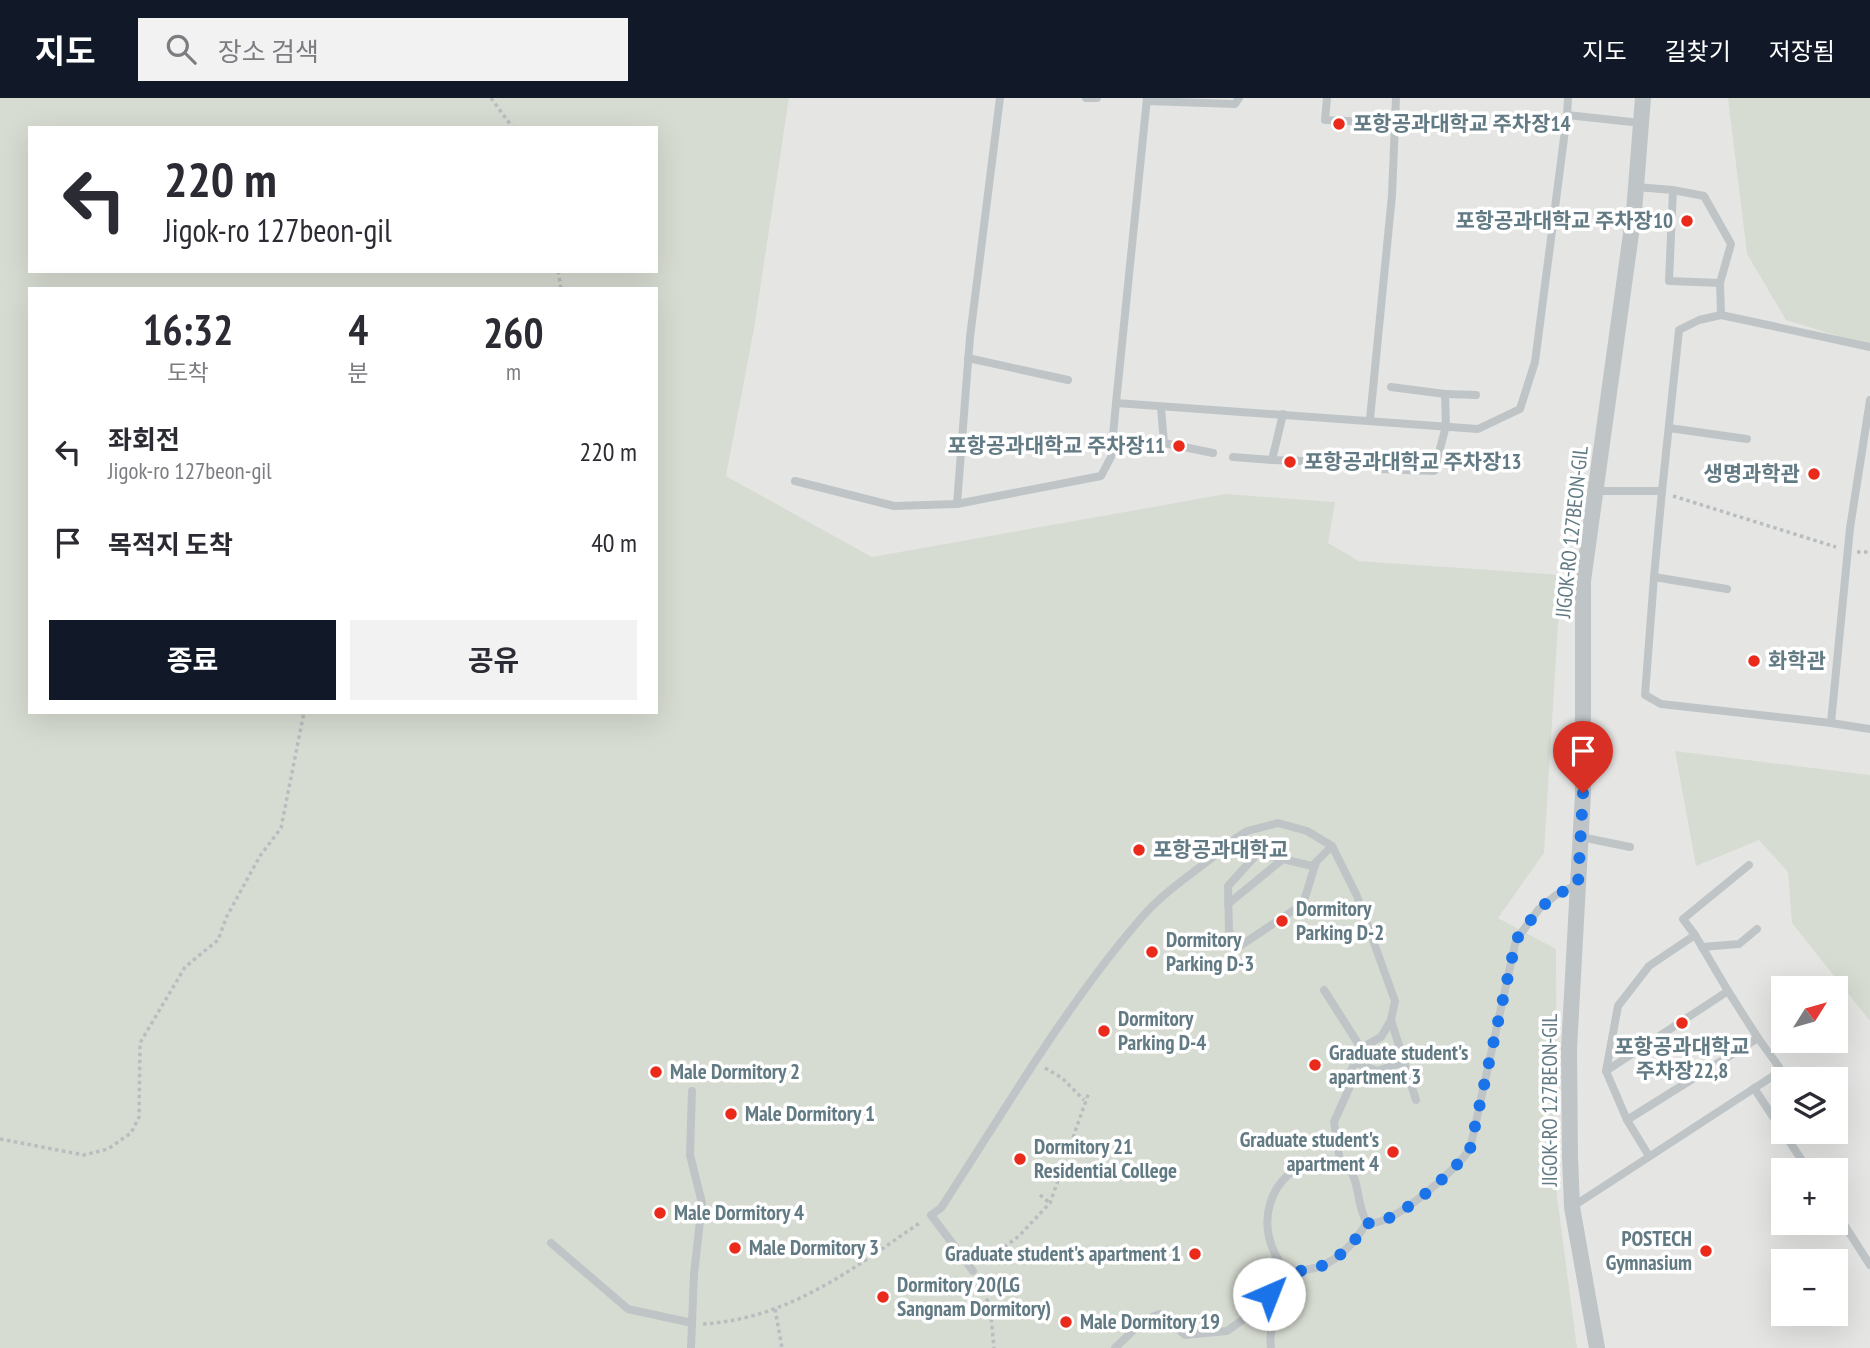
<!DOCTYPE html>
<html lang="ko">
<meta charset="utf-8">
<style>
:root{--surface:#fff;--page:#f2f2f3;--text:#2b2b33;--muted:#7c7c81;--accent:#111827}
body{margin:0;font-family:"PT Sans Narrow","Noto Sans KR",sans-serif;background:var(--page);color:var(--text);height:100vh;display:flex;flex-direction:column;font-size:26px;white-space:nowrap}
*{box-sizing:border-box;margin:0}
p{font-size:23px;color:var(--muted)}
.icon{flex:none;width:38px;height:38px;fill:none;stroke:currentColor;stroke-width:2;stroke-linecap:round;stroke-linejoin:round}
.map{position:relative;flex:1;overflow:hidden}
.panel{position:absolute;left:28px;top:189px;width:630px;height:427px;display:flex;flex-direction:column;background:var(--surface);border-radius:0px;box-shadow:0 7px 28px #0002}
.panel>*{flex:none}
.banner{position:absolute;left:28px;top:28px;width:630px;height:147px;border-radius:0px;box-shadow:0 7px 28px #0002;background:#fff;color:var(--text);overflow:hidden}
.needle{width:46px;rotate:53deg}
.fabs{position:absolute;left:1771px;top:878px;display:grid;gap:14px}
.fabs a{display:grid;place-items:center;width:77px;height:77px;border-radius:0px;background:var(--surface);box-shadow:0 7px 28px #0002;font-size:35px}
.pin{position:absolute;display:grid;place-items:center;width:60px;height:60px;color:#fff;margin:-72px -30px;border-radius:50% 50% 50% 0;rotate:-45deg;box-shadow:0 0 7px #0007}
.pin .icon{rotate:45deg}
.me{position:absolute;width:77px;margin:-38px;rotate:44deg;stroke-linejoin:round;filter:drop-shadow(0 0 5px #0008)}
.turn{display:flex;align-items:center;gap:24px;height:147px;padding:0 21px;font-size:32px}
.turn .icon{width:91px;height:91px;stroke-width:2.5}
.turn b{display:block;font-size:49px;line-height:60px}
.eta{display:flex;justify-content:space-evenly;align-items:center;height:119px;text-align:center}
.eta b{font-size:42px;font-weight:700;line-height:49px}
.action{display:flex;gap:14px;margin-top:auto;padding:14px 21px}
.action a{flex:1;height:80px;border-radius:0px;background:var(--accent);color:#fff;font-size:28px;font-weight:700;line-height:80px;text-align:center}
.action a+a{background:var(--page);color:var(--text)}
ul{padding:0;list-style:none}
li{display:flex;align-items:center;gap:21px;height:91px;padding:0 21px}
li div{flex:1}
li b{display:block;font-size:26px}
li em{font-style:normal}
header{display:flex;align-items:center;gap:42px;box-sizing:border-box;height:98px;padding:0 35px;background:var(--accent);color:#fff}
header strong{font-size:33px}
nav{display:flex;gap:38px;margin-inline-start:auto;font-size:24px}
.search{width:490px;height:63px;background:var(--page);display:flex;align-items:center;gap:18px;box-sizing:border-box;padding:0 24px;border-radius:0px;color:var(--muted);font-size:26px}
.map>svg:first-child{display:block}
.built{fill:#e5e6e4;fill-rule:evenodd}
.green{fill:#d7dcd2;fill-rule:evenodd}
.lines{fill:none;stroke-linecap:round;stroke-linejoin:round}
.path{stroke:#b9bdbf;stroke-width:3.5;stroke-dasharray:3.5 3.5;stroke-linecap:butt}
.lane{stroke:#bfc5c7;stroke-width:8}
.street{stroke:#bfc5c7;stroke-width:16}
.route{stroke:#1a73e8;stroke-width:12;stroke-dasharray:0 21.6}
.poi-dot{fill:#ea2b1c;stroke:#fff;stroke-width:2.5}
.labels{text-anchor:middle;stroke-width:7;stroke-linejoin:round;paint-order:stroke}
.poi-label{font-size:21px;font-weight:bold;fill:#627a83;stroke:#fff;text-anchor:start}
.street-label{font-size:21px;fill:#627a83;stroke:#fff}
</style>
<header>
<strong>지도</strong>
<div class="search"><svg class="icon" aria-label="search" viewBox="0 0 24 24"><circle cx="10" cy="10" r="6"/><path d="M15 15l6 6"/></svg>장소 검색</div>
<nav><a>지도</a><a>길찾기</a><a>저장됨</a></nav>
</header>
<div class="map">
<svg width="1870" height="1250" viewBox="0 0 1870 1250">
<rect width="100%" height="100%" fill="#f5f4f1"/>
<path class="built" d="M 720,0 L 1870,0 L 1870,1250 L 134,1250 L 656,614 ZM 1783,891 L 1836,891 L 1836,943 L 1783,943 ZM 1783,982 L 1836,982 L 1836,1034 L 1783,1034 ZM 1783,1073 L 1836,1073 L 1836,1125 L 1783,1125 ZM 1783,1164 L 1836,1164 L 1836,1216 L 1783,1216 Z"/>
<g class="green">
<path d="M 0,0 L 789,0 L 754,231 L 726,378 L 872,459 L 1226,396 L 1335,404 L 1328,445 L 1359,463 L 1561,477 L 1544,755 L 1498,820 L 1556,851 L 1557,1098 L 1577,1250 L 0,1250 ZM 30,30 L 656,30 L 656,173 L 30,173 ZM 30,191 L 656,191 L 656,614 L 30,614 Z"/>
<polygon points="1728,0 1870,0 1870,248 1786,222 1747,156"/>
<polygon points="1675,653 1870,677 1870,923 1792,825 1788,774 1759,742 1696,768"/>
</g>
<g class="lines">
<g class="path">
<polyline points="491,0 513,30"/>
<polyline points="558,173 561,191"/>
<polyline points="1673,398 1836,449"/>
<polyline points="1857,454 1870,454"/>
<polyline points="1045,970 1062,980 1084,1002"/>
<polyline points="0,1041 84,1057 108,1051 131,1035 139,1019 140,945 185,869 218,842 227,818 260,758 281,730 304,614"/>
<polyline points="1040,1097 1050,1105"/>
<polyline points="982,1166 1019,1138 1050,1105 1089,994"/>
<polyline points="977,1182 990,1208 994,1250"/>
<polyline points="775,1211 782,1250"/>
<path d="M 703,1226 C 789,1221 854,1170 921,1124"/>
</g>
<g class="lane">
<polyline points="1086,0 1097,0"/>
<polyline points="1147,0 1116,305 1478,331 1520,311 1535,264 1567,17"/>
<polyline points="1327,0 1325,22 1464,28"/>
<polyline points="1568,0 1567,17 1641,25"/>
<polyline points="1147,3 1235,6 1239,0"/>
<polyline points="1636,89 1673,92 1669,183 1720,185 1731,146 1704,98 1673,92"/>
<polyline points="1721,217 1870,249"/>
<polyline points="968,260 1068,282"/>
<polyline points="1445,296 1476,297"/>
<polyline points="1161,310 1164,345 1213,355"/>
<polyline points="1283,316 1272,362 1338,364"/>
<polyline points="1370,321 1392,97 1396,0"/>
<polyline points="1669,330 1747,341"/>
<polyline points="1233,359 1272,362"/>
<polyline points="1381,371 1434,373 1446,328 1445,296 1391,289"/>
<polyline points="795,383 894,408 957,406 1101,378 1111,359 1116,305"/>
<polyline points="1596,393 1662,393 1679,232 1699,222 1721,217 1720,185"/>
<polyline points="1662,393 1654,479 1727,491"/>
<polyline points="957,406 970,239 1000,0"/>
<polyline points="1654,479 1645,597 1661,606 1831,625 1850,430 1870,302"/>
<polyline points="1831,625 1870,631"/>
<polyline points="1581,739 1630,749"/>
<polyline points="1316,764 1303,806 1240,848 1229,833 1228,788 1258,755 1312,768 1332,748"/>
<polyline points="1228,806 1283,761"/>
<polyline points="1695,837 1683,821 1749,767"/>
<polyline points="1702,849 1739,846 1757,831"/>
<polyline points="1324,892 1361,950"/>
<polyline points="1391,922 1416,1002"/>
<polyline points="1354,964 1377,973 1404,964"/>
<polyline points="1606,973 1618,908 1649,868 1695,837 1728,893"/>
<polyline points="1754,990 1783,1034"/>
<polyline points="1627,1022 1606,973 1728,893 1758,940"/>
<polyline points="1783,1034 1809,1073"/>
<path d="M 1324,1061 C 1367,1066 1351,1097 1367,1125 C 1347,1156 1325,1175 1287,1173 C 1250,1133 1267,1069 1324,1061 Z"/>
<polyline points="1572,1109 1773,978 1779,969 1758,940 1627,1022 1649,1058"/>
<polyline points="1836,1114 1870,1167"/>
<path d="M 1367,1125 C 1393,1129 1456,1072 1470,1051 L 1516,842 L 1539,811 L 1556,797 L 1578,786"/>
<polyline points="551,1145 628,1211 692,1225"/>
<path d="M 973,1173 L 931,1117 L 941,1110 C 1005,1012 1065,908 1142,819 C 1169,788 1205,768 1236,740 L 1247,733 L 1278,725 L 1307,733 L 1332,748 L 1357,798 L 1395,903 L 1391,922 L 1381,939 L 1361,950 L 1351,973 L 1351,986 L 1334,1024 L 1340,1063"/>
<path d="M 1265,1201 L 1272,1206 C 1276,1221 1268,1235 1271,1250"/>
<polyline points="691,1250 694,1176 702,1105 690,1057 692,993"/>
<polyline points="1115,1250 1144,1222 1160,1216 1185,1237 1227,1233 1255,1213 1287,1173"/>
</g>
<polyline class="street" points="1597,1250 1572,1109 1570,1059 1569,951 1583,695 1583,483 1634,114 1643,0"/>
</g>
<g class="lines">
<path class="route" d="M 1269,1196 L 1287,1173 C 1325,1175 1347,1156 1367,1125 C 1393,1130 1456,1072 1470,1051 L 1516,842 L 1539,811 L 1556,797 L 1578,786 L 1583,695"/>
</g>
<g class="poi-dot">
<circle cx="1339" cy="26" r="7"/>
<circle cx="1687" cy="123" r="7"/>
<circle cx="1179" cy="348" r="7"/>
<circle cx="1290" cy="364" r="7"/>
<circle cx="1814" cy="376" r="7"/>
<circle cx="1754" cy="563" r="7"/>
<circle cx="1139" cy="752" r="7"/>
<circle cx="1282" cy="823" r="7"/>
<circle cx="1152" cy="854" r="7"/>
<circle cx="1682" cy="925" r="7"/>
<circle cx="1104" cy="933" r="7"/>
<circle cx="1315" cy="967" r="7"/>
<circle cx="656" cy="974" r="7"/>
<circle cx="731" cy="1016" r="7"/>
<circle cx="1393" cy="1054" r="7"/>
<circle cx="1020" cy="1061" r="7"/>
<circle cx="660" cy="1115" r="7"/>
<circle cx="735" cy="1150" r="7"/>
<circle cx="1706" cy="1153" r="7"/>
<circle cx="1195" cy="1156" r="7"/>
<circle cx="883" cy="1199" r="7"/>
<circle cx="1066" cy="1224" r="7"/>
</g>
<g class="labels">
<g class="poi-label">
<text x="1353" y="33">포항공과대학교 주차장14</text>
<text x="1673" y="130" text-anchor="end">포항공과대학교 주차장10</text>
<text x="1165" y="355" text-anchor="end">포항공과대학교 주차장11</text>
<text x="1304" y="371">포항공과대학교 주차장13</text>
<text x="1800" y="383" text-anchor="end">생명과학관</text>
<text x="1768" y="570">화학관</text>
<text x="1153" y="759">포항공과대학교</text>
<text x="1296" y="818">Dormitory<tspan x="1296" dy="24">Parking D-2</tspan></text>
<text x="1166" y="849">Dormitory<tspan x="1166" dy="24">Parking D-3</tspan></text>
<text x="1118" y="928">Dormitory<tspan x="1118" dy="24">Parking D-4</tspan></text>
<text x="1682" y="956" text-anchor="middle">포항공과대학교<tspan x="1682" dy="24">주차장22,8</tspan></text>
<text x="1329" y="962">Graduate student's<tspan x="1329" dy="24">apartment 3</tspan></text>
<text x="670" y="981">Male Dormitory 2</text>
<text x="745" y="1023">Male Dormitory 1</text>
<text x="1379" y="1049" text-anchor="end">Graduate student's<tspan x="1379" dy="24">apartment 4</tspan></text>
<text x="1034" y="1056">Dormitory 21<tspan x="1034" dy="24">Residential College</tspan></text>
<text x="674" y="1122">Male Dormitory 4</text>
<text x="1692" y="1148" text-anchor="end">POSTECH<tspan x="1692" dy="24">Gymnasium</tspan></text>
<text x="749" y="1157">Male Dormitory 3</text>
<text x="1181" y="1163" text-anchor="end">Graduate student's apartment 1</text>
<text x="897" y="1194">Dormitory 20(LG<tspan x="897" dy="24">Sangnam Dormitory)</tspan></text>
<text x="1080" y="1231">Male Dormitory 19</text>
</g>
<g class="street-label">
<text transform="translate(1572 434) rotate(-84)" y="7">JIGOK-RO 127BEON-GIL</text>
<text transform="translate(1550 1002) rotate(-90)" y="7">JIGOK-RO 127BEON-GIL</text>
</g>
</g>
</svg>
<div class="fabs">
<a><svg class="needle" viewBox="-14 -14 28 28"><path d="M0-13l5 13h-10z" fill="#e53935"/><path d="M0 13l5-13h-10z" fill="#7c7c81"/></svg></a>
<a><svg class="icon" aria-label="layers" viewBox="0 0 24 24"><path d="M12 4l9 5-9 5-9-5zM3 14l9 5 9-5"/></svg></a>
<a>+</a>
<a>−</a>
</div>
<div class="pin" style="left:1583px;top:695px;background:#d93025"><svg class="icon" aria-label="arrive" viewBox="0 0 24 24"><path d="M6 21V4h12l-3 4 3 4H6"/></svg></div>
<svg class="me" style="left:1269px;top:1196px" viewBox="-20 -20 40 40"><circle r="19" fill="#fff"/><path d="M0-13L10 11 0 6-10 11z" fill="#1a73e8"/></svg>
<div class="banner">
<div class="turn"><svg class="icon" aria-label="left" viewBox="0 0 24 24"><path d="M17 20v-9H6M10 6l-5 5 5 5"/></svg><div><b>220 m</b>Jigok-ro 127beon-gil</div></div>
</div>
<section class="panel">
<div class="eta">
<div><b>16:32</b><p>도착</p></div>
<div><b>4</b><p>분</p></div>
<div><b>260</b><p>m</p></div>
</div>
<ul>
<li><svg class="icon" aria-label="left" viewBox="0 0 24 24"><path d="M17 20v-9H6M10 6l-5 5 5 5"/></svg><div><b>좌회전</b><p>Jigok-ro 127beon-gil</p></div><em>220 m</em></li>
<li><svg class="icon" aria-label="arrive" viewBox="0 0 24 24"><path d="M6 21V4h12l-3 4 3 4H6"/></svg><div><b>목적지 도착</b></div><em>40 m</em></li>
</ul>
<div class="action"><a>종료</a><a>공유</a></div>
</section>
</div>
